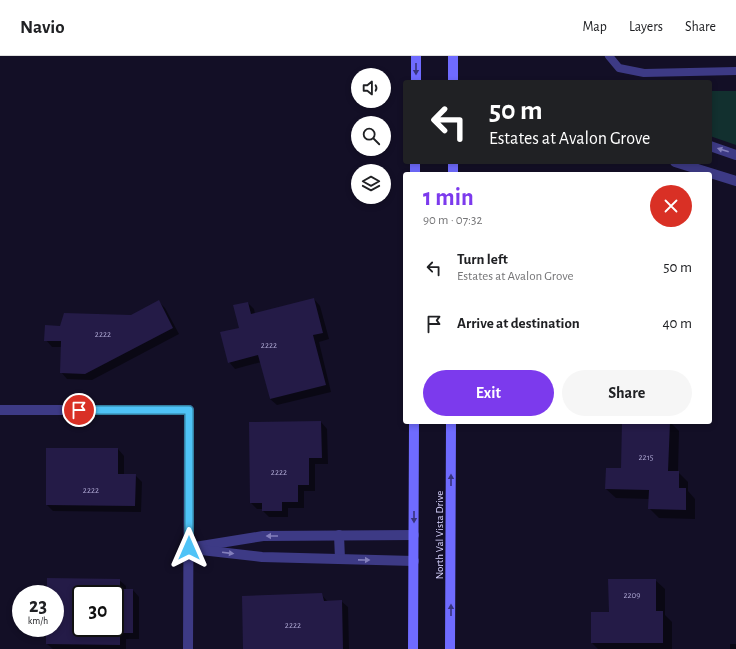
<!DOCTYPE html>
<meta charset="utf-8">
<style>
:root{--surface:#fff;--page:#f6f6f6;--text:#202124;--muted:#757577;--line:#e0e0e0;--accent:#7c3aed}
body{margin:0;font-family:"Alegreya Sans",sans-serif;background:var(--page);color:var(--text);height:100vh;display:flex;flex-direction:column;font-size:15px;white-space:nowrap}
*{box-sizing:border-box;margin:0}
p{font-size:13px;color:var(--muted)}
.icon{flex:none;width:22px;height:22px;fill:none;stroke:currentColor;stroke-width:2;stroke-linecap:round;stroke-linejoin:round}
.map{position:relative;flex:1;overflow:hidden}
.panel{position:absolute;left:403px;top:116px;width:309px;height:252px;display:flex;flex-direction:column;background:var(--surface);border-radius:4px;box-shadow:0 2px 6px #0003}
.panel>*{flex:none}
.banner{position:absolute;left:403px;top:24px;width:309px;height:84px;border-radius:4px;box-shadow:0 2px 6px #0003;background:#202124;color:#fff;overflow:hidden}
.buttons{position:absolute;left:351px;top:12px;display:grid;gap:8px}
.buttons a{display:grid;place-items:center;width:40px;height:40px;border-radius:50%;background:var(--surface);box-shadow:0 2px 6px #0003;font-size:20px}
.speed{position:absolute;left:12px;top:529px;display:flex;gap:8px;font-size:20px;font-weight:700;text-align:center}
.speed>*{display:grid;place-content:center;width:52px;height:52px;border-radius:50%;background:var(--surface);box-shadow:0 2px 6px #0003;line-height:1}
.speed small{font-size:10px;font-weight:400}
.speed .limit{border:2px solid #111;border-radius:6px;background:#fff;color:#111}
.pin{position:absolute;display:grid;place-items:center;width:34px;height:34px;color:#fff;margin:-17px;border:2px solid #fff;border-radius:50%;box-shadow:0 1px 4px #0007}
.me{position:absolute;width:44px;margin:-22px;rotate:0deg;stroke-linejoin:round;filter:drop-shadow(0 0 3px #0008)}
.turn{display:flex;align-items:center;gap:14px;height:84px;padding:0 20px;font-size:18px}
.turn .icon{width:52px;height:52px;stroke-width:2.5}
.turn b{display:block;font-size:28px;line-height:34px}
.round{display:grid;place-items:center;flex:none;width:42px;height:42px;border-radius:21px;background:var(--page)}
.summary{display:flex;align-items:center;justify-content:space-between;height:68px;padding:0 20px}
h1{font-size:24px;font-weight:700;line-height:30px;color:var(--accent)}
.cta{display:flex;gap:8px;margin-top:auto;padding:8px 20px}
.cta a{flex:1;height:46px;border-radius:24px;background:var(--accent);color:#fff;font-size:16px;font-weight:700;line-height:46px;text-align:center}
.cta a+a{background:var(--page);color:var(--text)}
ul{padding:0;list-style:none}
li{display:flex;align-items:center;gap:12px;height:56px;padding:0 20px}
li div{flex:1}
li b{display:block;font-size:15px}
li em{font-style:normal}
header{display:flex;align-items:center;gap:24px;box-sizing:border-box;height:56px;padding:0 20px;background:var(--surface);border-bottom:1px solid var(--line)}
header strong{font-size:19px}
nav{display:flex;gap:22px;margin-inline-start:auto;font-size:14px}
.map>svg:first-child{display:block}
.green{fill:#12302f}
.shadow{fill:#0007;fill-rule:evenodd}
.building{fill:#241b47;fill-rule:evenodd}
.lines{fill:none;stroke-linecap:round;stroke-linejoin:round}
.lane{stroke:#3d3a85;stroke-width:8}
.street{stroke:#3d3a85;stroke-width:10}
.secondary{stroke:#6f6bff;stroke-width:10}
.oneway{fill:#38347d}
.oneway2{fill:#837fbc}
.route-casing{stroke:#337fa1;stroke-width:10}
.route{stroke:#4fc3f7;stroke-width:7}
.labels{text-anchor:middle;stroke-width:4;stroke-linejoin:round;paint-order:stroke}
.number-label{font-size:9px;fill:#aca6d1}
.street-label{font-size:11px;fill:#d9d4ff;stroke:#130f26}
</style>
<header>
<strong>Navio</strong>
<nav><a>Map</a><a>Layers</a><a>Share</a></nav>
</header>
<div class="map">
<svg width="736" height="593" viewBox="0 0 736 593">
<rect width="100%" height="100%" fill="#130f26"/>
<polygon class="green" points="710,35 736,35 736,89 710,80"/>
<g class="shadow">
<polygon points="314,243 320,250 329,283 319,286 331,336 277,349 270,343 261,306 235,313 229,306 248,247 254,253 255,258"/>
<polygon points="159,246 165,252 179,278 92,324 67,323 61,316 62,291 52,291 46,284 61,271 131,260"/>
<polygon points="321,366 327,373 328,408 315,408 315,435 304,435 304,452 288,452 288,461 269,461 263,455 263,453 257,453 251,447"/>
<polygon points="623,366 670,366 679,375 678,416 688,426 688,435 695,443 695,463 659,462 649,452 649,443 616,442 606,433 622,413"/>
<polygon points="118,393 124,400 124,419 135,419 142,426 141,456 53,455 47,449"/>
<path d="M 119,524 L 126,530 L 126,534 L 133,534 L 139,541 L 139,583 L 126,583 L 126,593 L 53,593 L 47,588 L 47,572 L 55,572 L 55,538 L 48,538 ZM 81,538 L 115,538 L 115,572 L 81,572 Z"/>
<polygon points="655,524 665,533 665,559 672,566 672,593 598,593 592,587 610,557"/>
<polygon points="321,538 328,546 341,545 348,551 349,593 244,593"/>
<rect x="730" y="588" width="6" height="5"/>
</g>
<g class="building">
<polygon points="314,242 323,277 313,279 326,329 270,343 258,299 228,307 220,276 239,272 233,249 248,246 251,258"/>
<polygon points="159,244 173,272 85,318 60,317 61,285 44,285 45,269 60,270 64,257 131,259"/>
<polygon points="321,365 322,402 309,402 309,429 298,429 298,446 282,446 282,455 262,455 262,447 250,447 249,366"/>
<polygon points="622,366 670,366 668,415 679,415 679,432 686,432 686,454 648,453 649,434 605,433 606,412 621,412"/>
<polygon points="46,392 118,392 118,418 136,418 135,450 46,449"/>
<path d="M 47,522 L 120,523 L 120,533 L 133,533 L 133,577 L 120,577 L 120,589 L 46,588 L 46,572 L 55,572 L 55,538 L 47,538 ZM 81,538 L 115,538 L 115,572 L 81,572 Z"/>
<polygon points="608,523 656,523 656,555 663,555 663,587 591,587 591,556 609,556"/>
<polygon points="322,537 324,545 342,544 343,593 243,593 242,540"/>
</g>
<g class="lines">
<polyline class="lane" points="609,0 619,12 644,17 736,15"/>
<g class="street">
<polyline points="710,90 736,99"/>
<polyline points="675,106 736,125"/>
<polyline points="0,354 189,354 188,593"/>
<polyline points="339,479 340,503"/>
<polyline points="189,492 263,480 414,479"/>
<polyline points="201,494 262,501 414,505"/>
</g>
<g class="secondary">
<polyline points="416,26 416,0"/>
<polyline points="453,26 453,0"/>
<polyline points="415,118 415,106"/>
<polyline points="453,118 453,106"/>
<polyline points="413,593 414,366"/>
<polyline points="450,593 451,366"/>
</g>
</g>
<defs><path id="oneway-solid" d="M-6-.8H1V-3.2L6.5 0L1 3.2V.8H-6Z"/></defs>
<g class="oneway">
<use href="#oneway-solid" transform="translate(416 13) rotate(90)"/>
<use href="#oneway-solid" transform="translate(451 424) rotate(-90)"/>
<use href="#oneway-solid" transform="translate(414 461) rotate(90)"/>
<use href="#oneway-solid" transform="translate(451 554) rotate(-90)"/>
</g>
<g class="oneway2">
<use href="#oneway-solid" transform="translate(723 94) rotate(-162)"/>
<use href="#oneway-solid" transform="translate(272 480) rotate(180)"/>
<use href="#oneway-solid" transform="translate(228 497) rotate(7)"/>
<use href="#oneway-solid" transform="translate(364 504) rotate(1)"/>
</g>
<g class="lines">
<g class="route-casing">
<polyline id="route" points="79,354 189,354 189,492"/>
</g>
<use href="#route" class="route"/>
</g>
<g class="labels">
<g class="number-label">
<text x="103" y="281">2222</text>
<text x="269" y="292">2222</text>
<text x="646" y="404">2215</text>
<text x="279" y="419">2222</text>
<text x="91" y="437">2222</text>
<text x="632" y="542">2209</text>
<text x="293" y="572">2222</text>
</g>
<g class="street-label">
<text transform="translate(439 479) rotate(-90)" y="4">North Val Vista Drive</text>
</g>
</g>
</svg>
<div class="buttons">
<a><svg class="icon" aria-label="sound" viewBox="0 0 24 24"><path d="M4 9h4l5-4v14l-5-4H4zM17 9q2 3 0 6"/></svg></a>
<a><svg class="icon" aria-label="search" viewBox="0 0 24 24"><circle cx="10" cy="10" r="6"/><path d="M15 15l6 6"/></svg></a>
<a><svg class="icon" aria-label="layers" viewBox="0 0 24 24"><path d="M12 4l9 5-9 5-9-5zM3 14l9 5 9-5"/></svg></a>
</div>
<div class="speed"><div>23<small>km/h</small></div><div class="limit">30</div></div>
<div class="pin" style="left:79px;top:354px;background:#d93025"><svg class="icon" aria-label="arrive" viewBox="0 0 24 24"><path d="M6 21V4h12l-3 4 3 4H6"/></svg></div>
<svg class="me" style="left:189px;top:492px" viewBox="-20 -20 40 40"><path d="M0-17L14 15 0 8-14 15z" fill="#4fc3f7" stroke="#fff" stroke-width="4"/></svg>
<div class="banner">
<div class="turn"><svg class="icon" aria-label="left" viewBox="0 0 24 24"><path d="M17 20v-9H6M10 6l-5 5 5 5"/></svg><div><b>50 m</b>Estates at Avalon Grove</div></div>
</div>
<section class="panel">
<div class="summary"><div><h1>1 min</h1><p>90 m · 07:32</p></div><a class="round" style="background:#d93025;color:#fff"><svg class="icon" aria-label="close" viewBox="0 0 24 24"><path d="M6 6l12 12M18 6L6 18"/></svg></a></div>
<ul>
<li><svg class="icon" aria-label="left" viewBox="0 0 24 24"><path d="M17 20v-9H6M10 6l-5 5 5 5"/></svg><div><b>Turn left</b><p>Estates at Avalon Grove</p></div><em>50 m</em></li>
<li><svg class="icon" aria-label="arrive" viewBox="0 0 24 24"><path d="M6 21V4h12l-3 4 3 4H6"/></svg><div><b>Arrive at destination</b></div><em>40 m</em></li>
</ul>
<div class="cta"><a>Exit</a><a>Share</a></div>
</section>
</div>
